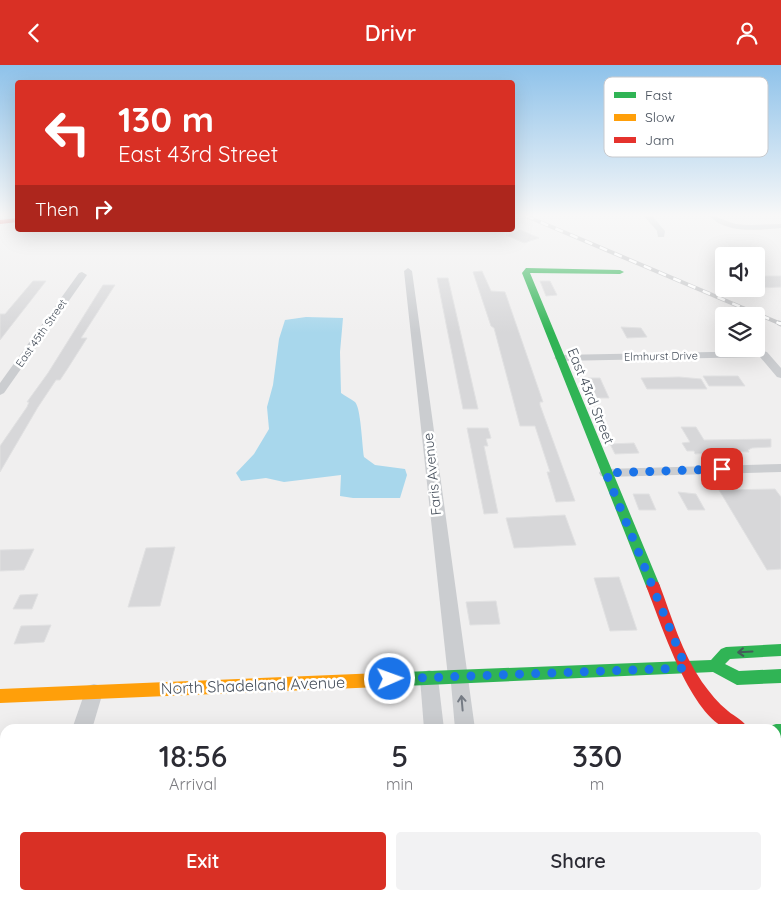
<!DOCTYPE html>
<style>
:root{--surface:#fff;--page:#f2f2f3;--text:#2b2b33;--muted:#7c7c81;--accent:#d93025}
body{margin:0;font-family:Quicksand,sans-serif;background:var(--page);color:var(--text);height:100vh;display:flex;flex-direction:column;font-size:19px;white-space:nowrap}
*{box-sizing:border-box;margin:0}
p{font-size:16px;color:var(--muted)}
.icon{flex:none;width:28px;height:28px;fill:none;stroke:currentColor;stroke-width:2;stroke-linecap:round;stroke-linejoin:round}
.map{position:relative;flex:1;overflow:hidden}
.drawer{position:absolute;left:0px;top:659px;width:781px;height:176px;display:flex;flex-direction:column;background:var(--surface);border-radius:15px 15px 0 0;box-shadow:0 5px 20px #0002}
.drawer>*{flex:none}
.guide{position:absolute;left:15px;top:15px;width:500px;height:152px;border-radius:5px;box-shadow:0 5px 20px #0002;background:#d93025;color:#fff;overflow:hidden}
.buttons{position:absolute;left:715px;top:182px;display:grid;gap:10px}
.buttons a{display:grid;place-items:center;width:50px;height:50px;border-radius:5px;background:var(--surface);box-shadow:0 5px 20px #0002;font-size:25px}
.pin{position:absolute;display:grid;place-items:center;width:42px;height:42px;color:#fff;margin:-21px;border-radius:10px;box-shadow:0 2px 8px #0006}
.me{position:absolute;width:55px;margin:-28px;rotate:88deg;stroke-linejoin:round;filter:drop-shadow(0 0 4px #0008)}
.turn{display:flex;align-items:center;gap:18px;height:105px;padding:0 20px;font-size:22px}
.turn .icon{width:65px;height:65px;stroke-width:2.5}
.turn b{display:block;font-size:35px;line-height:42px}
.then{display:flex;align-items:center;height:48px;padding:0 20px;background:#0003;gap:10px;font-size:19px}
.eta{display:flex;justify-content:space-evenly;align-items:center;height:85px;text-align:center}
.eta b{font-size:30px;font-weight:600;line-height:35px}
.primary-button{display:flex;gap:10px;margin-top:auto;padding:10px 20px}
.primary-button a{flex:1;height:58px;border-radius:5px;background:var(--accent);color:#fff;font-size:20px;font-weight:600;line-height:58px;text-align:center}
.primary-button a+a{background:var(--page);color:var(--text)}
header{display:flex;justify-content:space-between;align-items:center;height:65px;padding:0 20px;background:var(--accent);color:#fff;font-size:22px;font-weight:600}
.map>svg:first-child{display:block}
.water{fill:#a8d7ec}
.building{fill:#d7d7d9;stroke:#e1e1e2}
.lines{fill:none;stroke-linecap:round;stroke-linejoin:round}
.street{fill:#cbcdd0;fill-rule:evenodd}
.fast{fill:#30b455;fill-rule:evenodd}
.slow{fill:#ff9f0a;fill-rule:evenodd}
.jam{fill:#e5322d;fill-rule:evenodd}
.rail-far1-casing{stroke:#c5c6c8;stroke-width:4}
.rail-casing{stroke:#c5c6c8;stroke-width:5}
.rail-far1{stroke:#fff;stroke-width:2.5;stroke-dasharray:8;stroke-linecap:butt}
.rail{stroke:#fff;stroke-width:3;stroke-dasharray:9;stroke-linecap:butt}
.oneway{stroke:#435e5a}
.oneway2{stroke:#757b84}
.route{stroke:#1a73e8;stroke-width:9;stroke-dasharray:0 16.2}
.labels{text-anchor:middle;stroke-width:5;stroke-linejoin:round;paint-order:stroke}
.far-street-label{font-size:11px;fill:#464f5b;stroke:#fff}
.street-label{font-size:14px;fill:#464f5b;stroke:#fff}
.near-street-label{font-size:16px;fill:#464f5b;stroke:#fff}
.key{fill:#fff;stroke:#c8cace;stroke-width:1}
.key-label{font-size:14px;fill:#464f5b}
</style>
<header><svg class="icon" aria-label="back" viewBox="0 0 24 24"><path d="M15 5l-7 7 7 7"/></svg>Drivr<svg class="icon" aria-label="person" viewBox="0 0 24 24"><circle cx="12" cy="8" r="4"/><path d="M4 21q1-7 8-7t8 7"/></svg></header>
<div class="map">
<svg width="781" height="834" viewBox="0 0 781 834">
<rect width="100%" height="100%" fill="#f0efef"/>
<g class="water">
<path d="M 306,252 L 343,253 L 340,287 L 341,328 C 345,331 351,334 355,337 C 361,343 362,381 364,392 L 375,400 L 405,404 L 407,410 L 400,433 L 353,433 L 340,431 L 341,410 L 284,417 L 266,413 L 241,416 L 236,408 L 254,389 L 269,364 L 267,342 L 273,320 L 279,274 L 285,255 Z"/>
<polygon points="776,814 781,818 781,834 658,834 657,830 776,830"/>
</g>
<g class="building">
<polygon points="521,165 539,173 524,178 506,170"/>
<polygon points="482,206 491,226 505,227 543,337 540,337 540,340 575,436 556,437 547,407 550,407 535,361 520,361 494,263 491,261 473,207"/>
<polygon points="756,211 781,211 781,222 756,223"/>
<polygon points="437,213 448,213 478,344 463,344"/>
<polygon points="33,216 46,216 0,275 0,249 5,249"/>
<polygon points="540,216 550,216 557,230 546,231"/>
<polygon points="103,220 115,220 81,273 87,273 68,303 60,315 56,315 38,342 0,407 0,381 27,342 29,337 27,337 48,308"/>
<polygon points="621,262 641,263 647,272 627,273"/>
<polygon points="703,311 738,311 745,321 709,321"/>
<polygon points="679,312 701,314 707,324 647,324 641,313"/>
<polygon points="588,313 600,313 609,333 597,333"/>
<polygon points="681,362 696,362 704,375 771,374 771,382 752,383 748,385 749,387 708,386 709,388 695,389 694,386 687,386 682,378 690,377"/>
<polygon points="467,363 488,363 491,373 486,374 488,381 484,381 498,448 484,449"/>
<polygon points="634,378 639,388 615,389 610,379"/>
<polygon points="775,424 781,432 781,504 767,505 719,425"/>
<polygon points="678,427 696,429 705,445 688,445"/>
<polygon points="633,429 649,429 656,445 639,445"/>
<polygon points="565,450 576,480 514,483 506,453"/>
<polygon points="175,482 160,541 128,542 146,483"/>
<polygon points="34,484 24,505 0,506 0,485"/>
<polygon points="619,512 637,565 610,566 594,513"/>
<polygon points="38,529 32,544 13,544 20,530"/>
<polygon points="496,536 500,559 470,560 466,537"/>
<polygon points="51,560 44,577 14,579 21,561"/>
</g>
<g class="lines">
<g class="street">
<polygon points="644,151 652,151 665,166 664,172 658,172 657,166"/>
<path d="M 709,151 C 719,151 726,157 736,159 C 751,161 766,159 781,159 L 781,163 C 758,165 727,169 709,151 Z"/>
<polygon points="408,203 412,206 475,664 455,664 451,618 448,612 404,206"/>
<polygon points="82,207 87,210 4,328 0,330 0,318 79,208"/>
<polygon points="763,286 767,287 781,303 781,313 777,312 760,292 559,296 554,293 559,290"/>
<polygon points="781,399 781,407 606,412 601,411 599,408 601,405 606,404"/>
<polygon points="429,605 435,607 438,613 444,664 424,664 420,613 423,607"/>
<polygon points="94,619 101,621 103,627 92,664 72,664 87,621"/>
<rect x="776" y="707" width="5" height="20"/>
<polygon points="20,830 44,830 42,834 18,834"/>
<rect x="457" y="830" width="24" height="4"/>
<polygon points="594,830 618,830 619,834 595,834"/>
</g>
<g class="fast">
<polygon points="526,203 620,205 624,207 620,209 530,208 660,521 658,525 653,526 648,525 646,521 522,208"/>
<polygon points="781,579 781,591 730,594 725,599 739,606 781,604 781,618 737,620 713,607 404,621 399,619 397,614 399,609 404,607 711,595 721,584 726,582"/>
<polygon points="776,659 781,659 781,673 776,673 776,664 769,664 770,661"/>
</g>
<polygon class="slow" points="404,607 409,609 411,614 409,619 404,621 0,638 0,624"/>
<g class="jam">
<polygon points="18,153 18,157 0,159 0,155"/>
<path d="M 653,516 L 658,517 L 660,521 C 672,553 682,588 702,617 C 710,628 718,638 728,646 C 735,652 744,655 748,664 C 741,664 731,666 725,663 C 688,645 661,558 646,521 L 648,517 Z"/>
</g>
<g class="rail-far1-casing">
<polyline id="rail-far1" points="526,151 781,259"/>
</g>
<g class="rail-casing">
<polyline id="rail" points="779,258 781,259"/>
</g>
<use href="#rail-far1" class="rail-far1"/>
<use href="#rail" class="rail"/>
</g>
<defs><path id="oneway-shaft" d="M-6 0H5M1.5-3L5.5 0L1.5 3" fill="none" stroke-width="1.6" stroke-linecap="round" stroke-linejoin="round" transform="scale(1.25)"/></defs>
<use class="oneway" href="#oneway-shaft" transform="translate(745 587) rotate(177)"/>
<use class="oneway2" href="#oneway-shaft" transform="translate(462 638) rotate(-95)"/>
<linearGradient id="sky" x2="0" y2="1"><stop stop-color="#8ec2ea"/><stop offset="0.56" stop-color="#f8f8f8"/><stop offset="1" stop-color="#f8f8f8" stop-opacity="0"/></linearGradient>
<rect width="781" height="268" fill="url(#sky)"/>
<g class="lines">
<polyline class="route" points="390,614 686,603 606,408 722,404"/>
</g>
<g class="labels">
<g class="far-street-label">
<text transform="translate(41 268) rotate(-55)" y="4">East 45th Street</text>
<text transform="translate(661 291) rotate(-1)" y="4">Elmhurst Drive</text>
</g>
<g class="street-label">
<text transform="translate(591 331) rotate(68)" y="5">East 43rd Street</text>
<text transform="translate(432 409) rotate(-96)" y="5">Faris Avenue</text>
</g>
<g class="near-street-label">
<text transform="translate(253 620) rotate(-2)" y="6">North Shadeland Avenue</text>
</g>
</g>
<rect x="604" y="12" width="164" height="80" rx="8" class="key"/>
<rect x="614" y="27" width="22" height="6" fill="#30b455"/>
<rect x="614" y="49" width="22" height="7" fill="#ff9f0a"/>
<rect x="614" y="72" width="22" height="6" fill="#e5322d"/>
<g class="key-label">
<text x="645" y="35">Fast</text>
<text x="645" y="57">Slow</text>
<text x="645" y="80">Jam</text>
</g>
</svg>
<div class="buttons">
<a><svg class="icon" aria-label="sound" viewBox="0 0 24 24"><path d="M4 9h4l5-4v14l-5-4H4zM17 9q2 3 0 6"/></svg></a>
<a><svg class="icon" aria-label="layers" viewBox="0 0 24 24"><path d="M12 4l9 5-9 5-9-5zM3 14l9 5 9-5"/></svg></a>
</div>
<div class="pin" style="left:722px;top:404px;background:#d93025"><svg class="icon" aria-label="arrive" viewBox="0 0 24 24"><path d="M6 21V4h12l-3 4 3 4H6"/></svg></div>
<svg class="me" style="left:390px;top:614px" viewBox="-20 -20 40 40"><circle r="17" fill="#1a73e8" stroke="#fff" stroke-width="3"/><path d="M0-11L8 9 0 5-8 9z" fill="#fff"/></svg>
<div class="guide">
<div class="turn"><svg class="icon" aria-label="left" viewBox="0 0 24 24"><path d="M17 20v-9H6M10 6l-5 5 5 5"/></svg><div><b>130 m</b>East 43rd Street</div></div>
<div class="then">Then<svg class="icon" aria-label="right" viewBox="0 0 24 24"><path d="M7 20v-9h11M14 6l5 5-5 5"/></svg></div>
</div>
<section class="drawer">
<div class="eta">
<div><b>18:56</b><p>Arrival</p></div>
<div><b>5</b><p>min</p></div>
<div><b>330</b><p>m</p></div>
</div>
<div class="primary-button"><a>Exit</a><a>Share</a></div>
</section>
</div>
